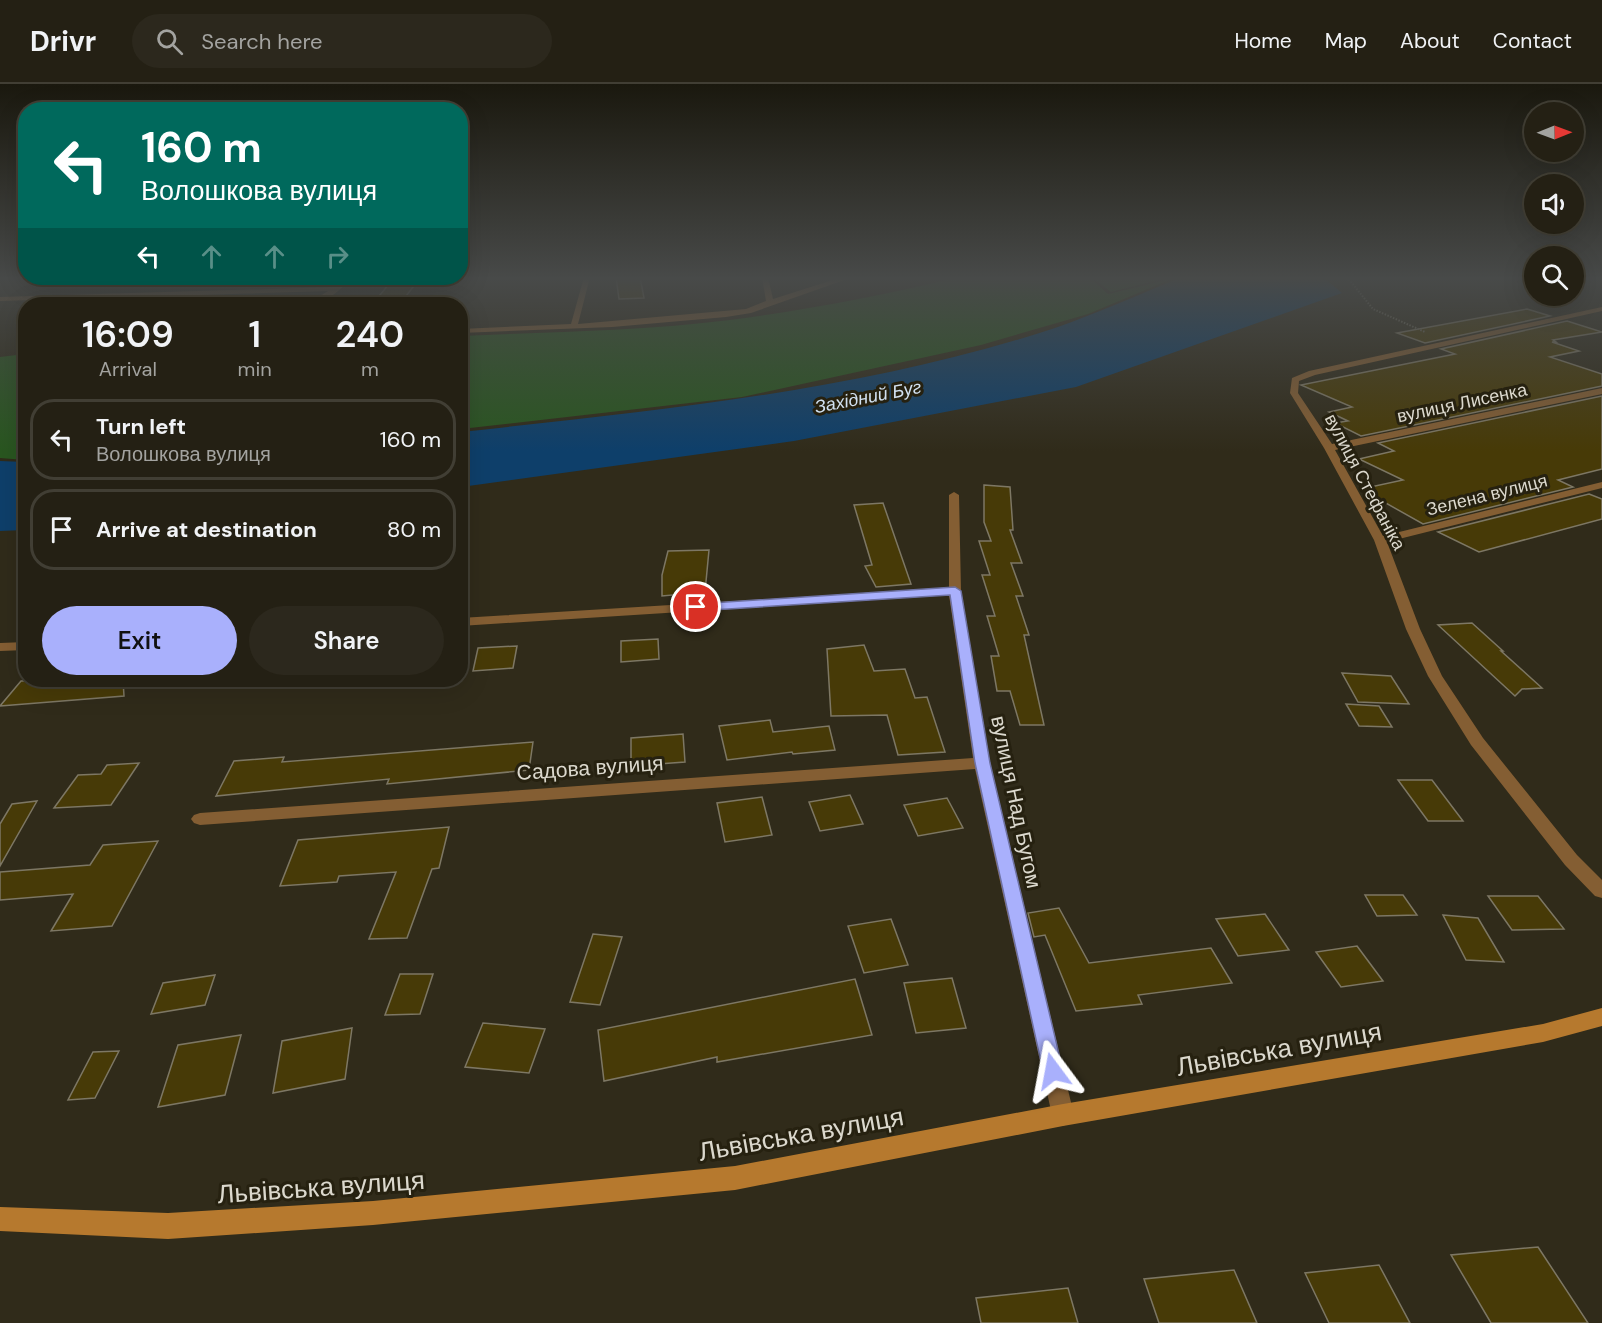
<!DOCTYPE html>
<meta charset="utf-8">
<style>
:root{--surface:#242014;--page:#2c281d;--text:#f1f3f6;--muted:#a3a3a0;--line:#413e34;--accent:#a9b0fc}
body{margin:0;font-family:"DM Sans",sans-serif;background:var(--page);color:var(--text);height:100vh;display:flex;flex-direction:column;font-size:22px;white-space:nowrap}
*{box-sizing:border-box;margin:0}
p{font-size:20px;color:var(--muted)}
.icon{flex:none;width:33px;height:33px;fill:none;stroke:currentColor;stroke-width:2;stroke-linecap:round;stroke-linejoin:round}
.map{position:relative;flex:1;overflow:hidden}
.drawer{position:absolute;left:18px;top:213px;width:450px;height:390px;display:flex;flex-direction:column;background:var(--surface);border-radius:24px;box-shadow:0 6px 24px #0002,0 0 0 2px var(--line)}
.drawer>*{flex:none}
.top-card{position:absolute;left:18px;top:18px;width:450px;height:183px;border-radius:24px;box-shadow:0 6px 24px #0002,0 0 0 2px var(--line);background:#00695c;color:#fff;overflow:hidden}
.needle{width:39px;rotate:89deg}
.fabs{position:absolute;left:1524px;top:18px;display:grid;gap:12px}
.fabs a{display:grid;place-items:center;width:60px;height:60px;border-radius:50%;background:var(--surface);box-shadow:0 6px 24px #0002,0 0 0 2px var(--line);font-size:30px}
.pin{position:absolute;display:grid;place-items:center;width:51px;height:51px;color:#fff;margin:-26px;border:3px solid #fff;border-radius:50%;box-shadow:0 2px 6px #0007}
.me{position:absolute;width:66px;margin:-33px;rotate:347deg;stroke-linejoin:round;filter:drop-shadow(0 0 4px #0008)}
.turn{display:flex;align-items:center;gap:21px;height:126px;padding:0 24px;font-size:27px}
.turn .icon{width:78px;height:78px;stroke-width:2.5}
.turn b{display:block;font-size:42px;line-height:51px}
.lanes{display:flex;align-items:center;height:57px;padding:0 24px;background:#0003;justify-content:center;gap:30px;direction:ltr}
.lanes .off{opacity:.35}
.eta{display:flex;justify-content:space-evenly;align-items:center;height:102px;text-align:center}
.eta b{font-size:36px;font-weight:600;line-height:42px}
.action{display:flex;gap:12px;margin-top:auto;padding:12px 24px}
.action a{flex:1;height:69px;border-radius:36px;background:var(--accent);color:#111;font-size:24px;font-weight:600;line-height:69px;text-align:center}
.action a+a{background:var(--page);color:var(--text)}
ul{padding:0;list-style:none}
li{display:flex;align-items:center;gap:18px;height:81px;margin:0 12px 9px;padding:0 12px;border:3px solid var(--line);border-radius:24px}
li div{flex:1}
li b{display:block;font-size:22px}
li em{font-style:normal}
header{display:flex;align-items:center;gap:36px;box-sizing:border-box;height:84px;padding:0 30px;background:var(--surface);border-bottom:2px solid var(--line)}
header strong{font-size:28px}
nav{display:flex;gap:33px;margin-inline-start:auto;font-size:21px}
.search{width:420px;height:54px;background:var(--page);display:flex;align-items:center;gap:15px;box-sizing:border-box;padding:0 21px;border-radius:33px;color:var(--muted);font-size:22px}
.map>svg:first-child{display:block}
.green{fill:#295620}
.water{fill:#0e3f6a}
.building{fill:#473a07;stroke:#7d7764;stroke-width:1.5}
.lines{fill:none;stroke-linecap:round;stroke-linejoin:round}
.path{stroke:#716d5e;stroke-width:2;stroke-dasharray:1.5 1.5;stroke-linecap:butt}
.street{fill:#845e33;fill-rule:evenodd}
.secondary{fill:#b6792e;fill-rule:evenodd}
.route{fill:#a9b0fc;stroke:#6e72a4;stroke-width:1.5}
.labels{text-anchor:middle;stroke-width:6;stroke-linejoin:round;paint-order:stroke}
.far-water-label{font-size:18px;font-style:italic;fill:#d2e2f2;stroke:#262110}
.far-street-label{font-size:18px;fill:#dbd8cd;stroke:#262110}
.street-label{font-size:21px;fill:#dbd8cd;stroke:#262110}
.near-street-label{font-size:26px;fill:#dbd8cd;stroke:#262110}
</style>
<header>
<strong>Drivr</strong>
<div class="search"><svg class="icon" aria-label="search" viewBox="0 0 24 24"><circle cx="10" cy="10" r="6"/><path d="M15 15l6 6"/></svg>Search here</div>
<nav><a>Home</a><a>Map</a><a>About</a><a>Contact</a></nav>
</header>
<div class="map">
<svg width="1602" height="1239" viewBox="0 0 1602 1239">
<rect width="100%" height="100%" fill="#302b1a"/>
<g class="green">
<path d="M 959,193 L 1093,193 L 1092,195 L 1108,210 L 1174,194 L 1088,230 L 981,261 L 742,313 L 461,345 L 461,252 C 550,248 641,247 730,236 C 807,226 884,211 959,193 Z"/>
<polygon points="1096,193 1171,193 1111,208 1094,195"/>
<polygon points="25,270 25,376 0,374 0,273"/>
</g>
<g class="water">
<path d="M 1182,193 L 1323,193 L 1342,209 L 1076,303 L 794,357 L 461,403 L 461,348 C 660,326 863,307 1055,244 C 1098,229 1140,210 1182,193 Z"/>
<polygon points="0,377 25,378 25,446 0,447"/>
</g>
<g class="building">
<polygon points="616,193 640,193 644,214 619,215"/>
<polygon points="394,194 420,194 403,216 375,217"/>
<polygon points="1527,225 1550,232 1425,259 1397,249"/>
<polygon points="1567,237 1602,248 1553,256 1556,258 1552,258 1579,267 1550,273 1602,290 1602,302 1361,352 1335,339 1348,337 1329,328 1352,323 1301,301 1455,270 1441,265"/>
<polygon points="1602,312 1602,385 1558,396 1573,403 1423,440 1361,405 1403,396 1359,375 1394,367 1378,359"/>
<polygon points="984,401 1010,403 1013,446 1010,446 1022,479 1011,479 1023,512 1016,512 1029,551 1024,551 1044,641 1020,641 1010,607 997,607 991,572 999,572 987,532 995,532 982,491 990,491 979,457 991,457 984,438"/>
<polygon points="1589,410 1602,415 1602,435 1479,468 1438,448"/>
<polygon points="883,419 911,500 876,503 865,482 872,481 854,421"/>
<polygon points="709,466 705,508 662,512 662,491 668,467"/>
<polygon points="1472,539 1503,567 1501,567 1542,604 1522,605 1515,612 1438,541"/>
<polygon points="658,555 659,575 621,578 621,557"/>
<polygon points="864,561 874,587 905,585 915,614 927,613 945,668 898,671 887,631 831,632 827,565"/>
<polygon points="517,562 513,584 473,587 478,564"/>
<polygon points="1342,589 1391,592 1409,620 1358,618"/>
<polygon points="123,596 124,612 0,622 21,597"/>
<polygon points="1346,620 1379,622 1392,643 1359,642"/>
<polygon points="770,636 773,648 829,642 835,666 793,670 792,668 727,676 719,642"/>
<polygon points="683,650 685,678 631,682 631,654"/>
<polygon points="533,658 529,686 387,700 389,695 216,712 234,677 284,673 282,678"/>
<polygon points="139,679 111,721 54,724 78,691 101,690 107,681"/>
<polygon points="1398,696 1432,696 1463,737 1428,737"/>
<polygon points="850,711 863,740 820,747 809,718"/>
<polygon points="762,713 772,751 725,758 717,719"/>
<polygon points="947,714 963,744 918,752 904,721"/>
<polygon points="37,717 0,782 0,740 12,720"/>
<polygon points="449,743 439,784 432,785 407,854 369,855 396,788 339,792 337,798 280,802 298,756"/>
<polygon points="158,757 112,842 51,847 73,810 0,816 0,788 90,781 103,761"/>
<polygon points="1365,811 1403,811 1417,831 1377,832"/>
<polygon points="1488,812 1538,812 1564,845 1512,846"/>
<polygon points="1059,824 1089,879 1211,864 1232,899 1138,911 1142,920 1076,927 1045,851 1034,853 1028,829"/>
<polygon points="1265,830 1289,866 1238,872 1216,835"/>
<polygon points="1443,831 1478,834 1504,878 1466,876"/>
<polygon points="891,835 908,881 864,889 848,842"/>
<polygon points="593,850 622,853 600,921 570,918"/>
<polygon points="1357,862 1383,897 1341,903 1316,868"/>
<polygon points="400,890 433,890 420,930 385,931"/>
<polygon points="215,891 205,921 151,930 163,899"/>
<polygon points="952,894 966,944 916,949 904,899"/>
<polygon points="855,895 872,951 717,978 717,973 604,997 598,946"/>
<polygon points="483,939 545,945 529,989 465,983"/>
<polygon points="352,944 345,995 273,1009 282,957"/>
<polygon points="241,951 225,1011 158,1023 178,961"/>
<polygon points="119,967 95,1014 68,1016 93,968"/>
<polygon points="1538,1163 1588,1239 1491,1239 1451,1171"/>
<polygon points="1379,1181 1410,1239 1329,1239 1305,1189"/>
<polygon points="1234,1186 1257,1239 1159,1239 1144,1195"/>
<polygon points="1068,1204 1078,1239 981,1239 976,1214"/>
</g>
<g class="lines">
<polyline class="path" points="1347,193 1373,225 1425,248"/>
<g class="street">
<polygon points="584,193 590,193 578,240 746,225 766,217 762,193 768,193 773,215 842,193 853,193 751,229 726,233 612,243 460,249 460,245 571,240"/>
<path d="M 345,194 L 351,194 C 341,206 323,222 307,220 L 328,207 L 0,217 L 0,213 L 335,203 Z"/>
<polygon points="1602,223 1602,227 1315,291 1299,297 1298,309 1332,360 1602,304 1602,310 1335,366 1383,452 1602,398 1602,404 1387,458 1420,545 1442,592 1483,654 1577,771 1602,796 1602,814 1595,812 1565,781 1471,661 1428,592 1406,545 1374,456 1324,364 1290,309 1292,294 1309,287"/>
<polygon points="954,408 959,411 961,507 990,679 1074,1031 1071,1038 1063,1042 1055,1038 1052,1031 975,685 200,741 194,739 191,735 194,731 200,729 973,674 949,511 460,542 460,534 949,504 949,411"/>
<polygon points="26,558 26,566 0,567 0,559"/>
</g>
<polygon class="secondary" points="1602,924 1602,942 1543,958 1063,1042 735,1106 373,1141 168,1155 0,1147 0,1123 168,1129 373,1117 735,1082 1063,1020 1543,940"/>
</g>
<linearGradient id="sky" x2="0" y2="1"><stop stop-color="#1a180e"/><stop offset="0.53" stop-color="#484a49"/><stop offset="1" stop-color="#484a49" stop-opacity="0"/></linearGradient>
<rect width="1602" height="367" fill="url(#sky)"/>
<polygon class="route" points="955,503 961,507 990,679 1063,987 1060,993 1053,996 1046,993 1043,987 975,679 950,511 696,527 690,523 696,520"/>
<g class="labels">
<g class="far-water-label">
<text transform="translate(868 313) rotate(-11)" y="6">Західний Буг</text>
</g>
<g class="far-street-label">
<text transform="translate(1462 319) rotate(-12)" y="6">вулиця Лисенка</text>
<text transform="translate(1365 398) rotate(62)" y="6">вулиця Стефаніка</text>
<text transform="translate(1487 411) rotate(-14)" y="6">Зелена вулиця</text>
</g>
<g class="street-label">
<text transform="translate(590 684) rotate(-4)" y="7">Садова вулиця</text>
<text transform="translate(1016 718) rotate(78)" y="7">вулиця Над Бугом</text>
</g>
<g class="near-street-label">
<text transform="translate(1279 965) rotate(-10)" y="9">Львівська вулиця</text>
<text transform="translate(801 1050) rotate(-10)" y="9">Львівська вулиця</text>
<text transform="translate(321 1103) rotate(-4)" y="9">Львівська вулиця</text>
</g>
</g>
</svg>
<div class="fabs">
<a><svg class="needle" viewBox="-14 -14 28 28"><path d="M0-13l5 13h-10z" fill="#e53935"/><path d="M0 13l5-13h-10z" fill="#a3a3a0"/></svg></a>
<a><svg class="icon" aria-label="sound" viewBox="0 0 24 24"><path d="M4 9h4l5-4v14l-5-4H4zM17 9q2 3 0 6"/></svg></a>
<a><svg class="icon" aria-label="search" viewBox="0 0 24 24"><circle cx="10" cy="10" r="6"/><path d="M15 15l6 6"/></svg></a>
</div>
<div class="pin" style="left:696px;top:523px;background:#d93025"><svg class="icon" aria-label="arrive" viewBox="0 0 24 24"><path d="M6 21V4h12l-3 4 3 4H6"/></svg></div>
<svg class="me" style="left:1053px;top:987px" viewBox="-20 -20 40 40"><path d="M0-17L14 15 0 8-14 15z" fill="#a9b0fc" stroke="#fff" stroke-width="4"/></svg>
<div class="top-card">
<div class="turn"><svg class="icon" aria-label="left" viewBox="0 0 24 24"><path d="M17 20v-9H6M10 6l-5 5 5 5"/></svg><div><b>160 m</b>Волошкова вулиця</div></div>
<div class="lanes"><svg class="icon" aria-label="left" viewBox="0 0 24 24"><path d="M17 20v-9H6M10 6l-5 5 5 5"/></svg><svg class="icon off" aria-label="ahead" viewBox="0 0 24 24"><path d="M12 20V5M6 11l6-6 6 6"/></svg><svg class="icon off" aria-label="ahead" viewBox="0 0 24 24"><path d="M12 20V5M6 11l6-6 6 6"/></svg><svg class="icon off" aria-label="right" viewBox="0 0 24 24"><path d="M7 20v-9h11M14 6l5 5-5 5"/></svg></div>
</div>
<section class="drawer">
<div class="eta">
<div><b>16:09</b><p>Arrival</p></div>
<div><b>1</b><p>min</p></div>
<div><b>240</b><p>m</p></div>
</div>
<ul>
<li><svg class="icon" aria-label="left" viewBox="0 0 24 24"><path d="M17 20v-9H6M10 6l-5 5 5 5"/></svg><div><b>Turn left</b><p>Волошкова вулиця</p></div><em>160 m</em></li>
<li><svg class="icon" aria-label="arrive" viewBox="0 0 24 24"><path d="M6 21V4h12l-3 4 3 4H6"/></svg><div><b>Arrive at destination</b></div><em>80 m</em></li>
</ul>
<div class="action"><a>Exit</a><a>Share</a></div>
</section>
</div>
